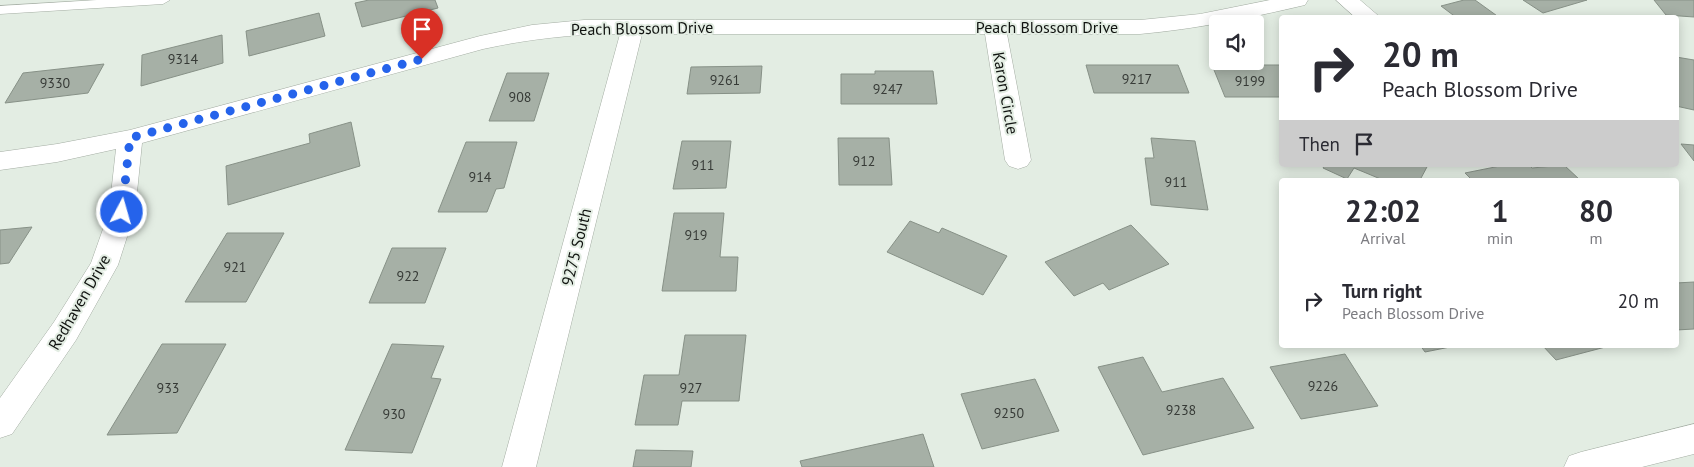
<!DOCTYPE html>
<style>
:root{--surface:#fff;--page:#f2f2f3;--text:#2b2b33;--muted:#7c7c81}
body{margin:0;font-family:"PT Sans",sans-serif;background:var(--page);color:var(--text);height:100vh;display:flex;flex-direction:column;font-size:19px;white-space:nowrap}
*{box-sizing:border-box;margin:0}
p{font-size:16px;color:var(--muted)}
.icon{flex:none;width:28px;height:28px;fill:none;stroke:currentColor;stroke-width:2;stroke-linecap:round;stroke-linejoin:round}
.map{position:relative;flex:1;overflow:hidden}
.drawer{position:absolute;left:1279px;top:178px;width:400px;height:170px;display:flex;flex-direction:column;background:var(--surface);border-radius:5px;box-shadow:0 2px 12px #0003}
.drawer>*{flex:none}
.banner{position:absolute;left:1279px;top:15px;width:400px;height:152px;border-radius:5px;box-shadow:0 2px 12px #0003;background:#fff;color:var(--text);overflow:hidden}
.buttons{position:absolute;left:1209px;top:15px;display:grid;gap:10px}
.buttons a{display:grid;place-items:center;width:55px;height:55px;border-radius:5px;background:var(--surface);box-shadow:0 2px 12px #0003;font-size:25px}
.pin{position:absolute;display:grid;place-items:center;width:42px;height:42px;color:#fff;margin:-51px -21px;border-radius:50% 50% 50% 0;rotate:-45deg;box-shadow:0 0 5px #0007}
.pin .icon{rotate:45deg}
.me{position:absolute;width:55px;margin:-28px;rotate:6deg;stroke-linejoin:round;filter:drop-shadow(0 0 4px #0008)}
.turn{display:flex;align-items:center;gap:18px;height:105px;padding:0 20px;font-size:22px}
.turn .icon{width:65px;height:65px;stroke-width:2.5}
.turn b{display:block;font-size:35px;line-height:42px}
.then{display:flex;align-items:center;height:48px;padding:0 20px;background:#0003;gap:10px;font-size:19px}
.eta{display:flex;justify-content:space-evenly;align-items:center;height:85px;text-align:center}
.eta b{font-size:30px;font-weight:600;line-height:35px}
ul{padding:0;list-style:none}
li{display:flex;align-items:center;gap:15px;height:75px;padding:0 20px}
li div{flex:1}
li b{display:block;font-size:19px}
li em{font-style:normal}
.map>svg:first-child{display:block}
.building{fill:#a6b0a6;stroke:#879187}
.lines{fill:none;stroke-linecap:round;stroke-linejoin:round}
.lane-casing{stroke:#a4ada3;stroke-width:1}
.street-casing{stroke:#a4ada3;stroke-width:1}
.lane{fill:#fff;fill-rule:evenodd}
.street{fill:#fff;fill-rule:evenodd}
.route{stroke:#2563eb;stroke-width:9;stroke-dasharray:0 16.2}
.labels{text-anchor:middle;stroke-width:4;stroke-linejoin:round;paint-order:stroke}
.number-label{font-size:14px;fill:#363a36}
.street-label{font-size:16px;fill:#101310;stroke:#e3ede3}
</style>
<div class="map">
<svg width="1694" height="467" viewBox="0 0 1694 467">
<rect width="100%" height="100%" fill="#e3ede3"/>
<g class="building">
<polygon points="369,0 435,0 438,8 362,27 355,3"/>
<polygon points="1464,0 1475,0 1500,18 1457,18 1441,6"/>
<polygon points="1523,0 1587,0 1543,13"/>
<polygon points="1654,0 1694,0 1694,17 1666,15"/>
<polygon points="319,13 325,36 249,56 246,31"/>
<polygon points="222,35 223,63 141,86 142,55"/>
<polygon points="1676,57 1694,60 1694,110 1676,106"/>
<polygon points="104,64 88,93 5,103 23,73"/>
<polygon points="1086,65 1178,65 1189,93 1094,93"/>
<polygon points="1212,65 1281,65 1281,97 1225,97"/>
<polygon points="762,66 760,93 687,94 691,67"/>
<polygon points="875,71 933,71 937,104 841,104 841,74 875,74"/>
<polygon points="507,73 549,73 534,121 489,121"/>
<polygon points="351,122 360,166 228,205 226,166 310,143 309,134"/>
<polygon points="838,138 889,138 892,185 839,185"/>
<polygon points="1151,138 1195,141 1208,210 1151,205 1145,158 1154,158"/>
<polygon points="682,141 731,141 726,188 673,189"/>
<polygon points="466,142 517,142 504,188 496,189 487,212 438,212"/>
<polygon points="1681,144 1694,145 1694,161"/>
<polygon points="1325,165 1428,165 1420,180 1383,180 1354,168 1347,179 1323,168"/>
<polygon points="1505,165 1529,165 1532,168 1564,165 1580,180 1472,180 1465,173"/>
<polygon points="674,213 724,213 720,257 738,257 736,291 662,291"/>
<polygon points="910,221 939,233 942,228 1007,256 983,295 887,252"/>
<polygon points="1131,225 1169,264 1109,290 1103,283 1074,296 1045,262"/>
<polygon points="32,227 9,263 0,264 0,230"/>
<polygon points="227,233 284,233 246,302 185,302"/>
<polygon points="392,248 446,248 425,303 369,303"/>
<polygon points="1694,282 1694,329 1676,330 1676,283"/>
<polygon points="685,335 746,335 739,401 682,401 678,425 635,425 644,375 679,375"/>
<polygon points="162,344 226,344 177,433 107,435"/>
<polygon points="392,344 444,346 431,378 441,379 412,453 345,450"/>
<polygon points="1420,345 1460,345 1425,352"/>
<polygon points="1542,345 1613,345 1556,360"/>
<polygon points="1345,354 1378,406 1301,419 1270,367"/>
<polygon points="1143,357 1162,392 1223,378 1254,428 1143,455 1098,367"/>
<polygon points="1035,379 1059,431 982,449 961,394"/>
<polygon points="923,434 934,467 802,467 800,461"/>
<polygon points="636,450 693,451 691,467 633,467"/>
</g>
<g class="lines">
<g class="lane-casing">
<polygon id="lane" points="97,0 170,0 163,4 0,14 0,6"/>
</g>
<g class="street-casing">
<g id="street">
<path d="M 1270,0 L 1308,0 L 1305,5 C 1250,18 1196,29 1140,34 L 1007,34 L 1031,160 L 1027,166 L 1018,169 L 1009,166 L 1005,160 L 985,34 L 642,34 L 536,467 L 502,467 L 620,34 C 573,34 529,39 483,49 L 142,143 L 135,212 L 118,265 L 76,340 L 12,434 L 0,438 L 0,398 L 54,322 L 91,263 L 109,212 L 116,149 L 57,162 L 0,170 L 0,152 L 57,144 L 130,130 L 480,36 L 532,25 L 584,20 L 1140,20 L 1200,14 Z"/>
<polygon points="1336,0 1360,0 1381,18 1356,18"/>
<polygon points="1694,424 1694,454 1642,467 1564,467 1569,456 1581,452"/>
</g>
</g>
<use href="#lane" class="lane"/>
<use href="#street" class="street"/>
</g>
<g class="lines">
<polyline class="route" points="122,212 130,138 422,59"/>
</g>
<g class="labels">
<g class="number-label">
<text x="183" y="64">9314</text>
<text x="1137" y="84">9217</text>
<text x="725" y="85">9261</text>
<text x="1250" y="86">9199</text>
<text x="55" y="88">9330</text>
<text x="888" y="94">9247</text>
<text x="520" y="102">908</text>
<text x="864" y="166">912</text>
<text x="703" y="170">911</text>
<text x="480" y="182">914</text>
<text x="1176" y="187">911</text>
<text x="696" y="240">919</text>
<text x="235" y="272">921</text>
<text x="408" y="281">922</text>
<text x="1323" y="391">9226</text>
<text x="168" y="393">933</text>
<text x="691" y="393">927</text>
<text x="1181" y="415">9238</text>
<text x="1009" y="418">9250</text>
<text x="394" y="419">930</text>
</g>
<g class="street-label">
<text x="1047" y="33">Peach Blossom Drive</text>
<text transform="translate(642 28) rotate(-1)" y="6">Peach Blossom Drive</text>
<text transform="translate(1006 93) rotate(80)" y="6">Karon Circle</text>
<text transform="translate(576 247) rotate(-76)" y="6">9275 South</text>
<text transform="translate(79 302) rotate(-60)" y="6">Redhaven Drive</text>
</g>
</g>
</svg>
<div class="buttons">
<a><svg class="icon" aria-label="sound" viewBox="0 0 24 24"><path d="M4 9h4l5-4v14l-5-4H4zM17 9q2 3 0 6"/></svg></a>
</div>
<div class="pin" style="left:422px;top:59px;background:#d93025"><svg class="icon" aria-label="arrive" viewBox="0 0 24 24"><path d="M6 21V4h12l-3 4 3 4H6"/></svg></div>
<svg class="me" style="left:122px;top:212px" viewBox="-20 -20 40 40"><circle r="17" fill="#2563eb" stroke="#fff" stroke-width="3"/><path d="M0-11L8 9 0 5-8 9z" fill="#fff"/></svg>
<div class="banner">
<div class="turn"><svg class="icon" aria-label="right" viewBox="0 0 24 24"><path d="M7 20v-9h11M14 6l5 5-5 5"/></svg><div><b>20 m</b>Peach Blossom Drive</div></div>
<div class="then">Then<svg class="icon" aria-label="arrive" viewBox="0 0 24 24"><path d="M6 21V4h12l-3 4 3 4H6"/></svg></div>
</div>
<section class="drawer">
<div class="eta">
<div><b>22:02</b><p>Arrival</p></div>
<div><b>1</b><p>min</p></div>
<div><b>80</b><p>m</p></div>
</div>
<ul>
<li><svg class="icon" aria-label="right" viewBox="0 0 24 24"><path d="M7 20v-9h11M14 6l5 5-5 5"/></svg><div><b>Turn right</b><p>Peach Blossom Drive</p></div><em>20 m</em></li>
</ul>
</section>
</div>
